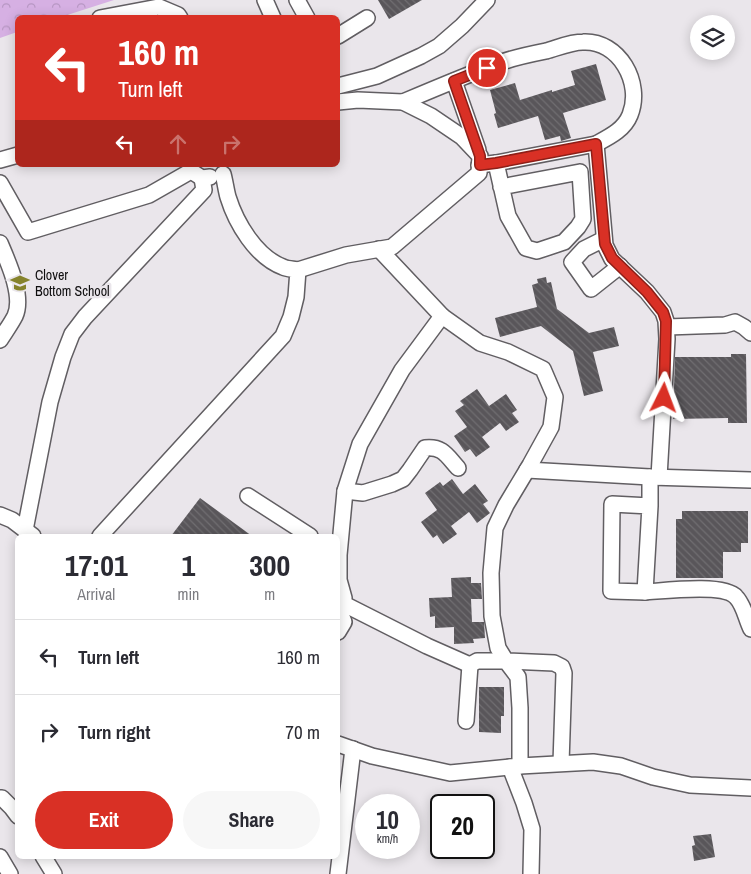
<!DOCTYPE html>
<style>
:root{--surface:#fff;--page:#f7f7f7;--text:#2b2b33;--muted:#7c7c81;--line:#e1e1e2;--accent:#d93025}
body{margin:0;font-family:"Archivo Narrow",sans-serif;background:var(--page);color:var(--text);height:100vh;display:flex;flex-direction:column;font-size:19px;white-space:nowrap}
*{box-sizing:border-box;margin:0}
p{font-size:16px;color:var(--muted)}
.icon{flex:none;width:28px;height:28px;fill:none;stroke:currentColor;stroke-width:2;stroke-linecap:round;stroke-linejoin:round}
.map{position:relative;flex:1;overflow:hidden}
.sheet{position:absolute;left:15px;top:534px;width:325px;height:325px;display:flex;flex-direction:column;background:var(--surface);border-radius:8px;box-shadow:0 2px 12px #0003}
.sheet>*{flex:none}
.top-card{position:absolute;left:15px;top:15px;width:325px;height:152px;border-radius:8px;box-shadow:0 2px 12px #0003;background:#d93025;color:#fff;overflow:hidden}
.controls{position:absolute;left:690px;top:15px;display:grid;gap:10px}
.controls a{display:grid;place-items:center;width:45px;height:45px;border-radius:50%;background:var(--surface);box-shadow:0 2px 12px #0003;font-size:25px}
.speed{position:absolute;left:355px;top:794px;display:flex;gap:10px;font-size:25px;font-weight:700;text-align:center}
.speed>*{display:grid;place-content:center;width:65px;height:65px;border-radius:50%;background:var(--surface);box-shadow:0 2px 12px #0003;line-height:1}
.speed small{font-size:12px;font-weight:400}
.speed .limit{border:2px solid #111;border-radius:8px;background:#fff;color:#111}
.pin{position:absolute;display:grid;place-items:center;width:42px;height:42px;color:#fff;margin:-21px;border:2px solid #fff;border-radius:50%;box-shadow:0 1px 5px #0007}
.me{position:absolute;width:55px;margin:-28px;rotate:3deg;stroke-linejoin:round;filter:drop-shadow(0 0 4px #0008)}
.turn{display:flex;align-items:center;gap:18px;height:105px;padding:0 20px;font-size:22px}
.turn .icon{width:65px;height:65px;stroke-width:2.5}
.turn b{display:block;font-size:35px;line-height:42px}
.lanes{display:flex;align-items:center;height:48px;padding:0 20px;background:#0003;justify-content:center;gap:25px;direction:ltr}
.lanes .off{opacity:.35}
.eta{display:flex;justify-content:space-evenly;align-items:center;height:85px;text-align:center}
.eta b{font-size:30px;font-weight:700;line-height:35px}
.primary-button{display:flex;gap:10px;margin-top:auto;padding:10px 20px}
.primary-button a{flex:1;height:58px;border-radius:30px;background:var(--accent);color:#fff;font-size:20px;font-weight:700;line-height:58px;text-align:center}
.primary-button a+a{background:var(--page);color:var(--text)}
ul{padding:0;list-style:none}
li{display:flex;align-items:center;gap:15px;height:75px;padding:0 20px;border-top:1px solid var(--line)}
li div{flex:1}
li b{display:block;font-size:19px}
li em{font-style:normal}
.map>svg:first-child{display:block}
.forest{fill:url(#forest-crowns)}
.building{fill:url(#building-back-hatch)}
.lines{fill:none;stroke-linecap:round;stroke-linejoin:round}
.minor-casing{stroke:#615e62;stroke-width:18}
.minor{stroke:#fff;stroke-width:15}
.route-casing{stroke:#8d1f18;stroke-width:12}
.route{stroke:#d93025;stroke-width:9}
.labels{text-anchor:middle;stroke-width:5;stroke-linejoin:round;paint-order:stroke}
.poi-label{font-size:14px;fill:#0f0e0f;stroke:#eae6eb;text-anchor:start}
</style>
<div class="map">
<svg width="751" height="874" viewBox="0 0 751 874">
<defs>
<pattern id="forest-crowns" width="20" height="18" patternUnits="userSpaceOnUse" patternTransform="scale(1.25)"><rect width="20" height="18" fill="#d6b0e3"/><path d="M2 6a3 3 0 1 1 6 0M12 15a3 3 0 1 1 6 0" fill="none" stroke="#b696c2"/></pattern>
<pattern id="building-back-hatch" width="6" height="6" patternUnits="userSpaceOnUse" patternTransform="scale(1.25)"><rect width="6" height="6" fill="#59565a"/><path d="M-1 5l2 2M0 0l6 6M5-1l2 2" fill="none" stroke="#706e71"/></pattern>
</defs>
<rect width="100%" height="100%" fill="#eae6eb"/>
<polygon class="forest" points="0,0 114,0 61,17 18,18 17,32 0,38"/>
<g class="building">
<polygon points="378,0 422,0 389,19"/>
<polygon points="596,64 606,100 563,113 571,138 561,141 560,136 545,140 538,116 498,128 494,114 496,113 490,90 515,83 520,100 552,90 552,92 575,85 571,71"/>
<polygon points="546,277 547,283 551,282 557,309 589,333 614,327 619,346 593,352 603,391 584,396 573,351 541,326 500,337 495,318 537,307 532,285 538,283 537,279"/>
<polygon points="731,354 746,354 747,423 728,423 728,418 673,419 675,357 731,357"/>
<polygon points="477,389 489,406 506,394 517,410 512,413 519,422 506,431 500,423 482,437 490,447 476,457 470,449 465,452 454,436 467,427 455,411 464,405 460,401"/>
<polygon points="452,479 463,494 475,484 488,501 483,504 490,513 477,523 469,512 451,526 457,534 443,544 437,535 433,538 421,522 437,510 425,493 440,482 443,486"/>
<polygon points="200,498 252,536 171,536"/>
<polygon points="682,511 748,511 748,543 741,543 741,552 723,552 723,578 676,578 676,519 682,519"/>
<polygon points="471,577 471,583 481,583 482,599 471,599 472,622 484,622 485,638 473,639 474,643 454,644 454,627 435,628 435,616 430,617 429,598 452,597 451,578"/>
<polygon points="479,687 504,687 504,716 501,716 501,733 479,732"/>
<polygon points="711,834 715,857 694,861 692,846 695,845 693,836"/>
</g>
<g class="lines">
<g class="minor-casing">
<g id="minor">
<polyline points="265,0 273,18"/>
<polyline points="297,0 307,18"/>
<polyline points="100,18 159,7 178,15 180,18"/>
<polyline points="338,36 367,18"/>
<polyline points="454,81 478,150"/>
<polyline points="338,86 377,76 421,56 439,46 462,26 487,0"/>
<path d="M 403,102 C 436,88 469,74 502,62 C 516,57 531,54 546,51 C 557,48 571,42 583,42 C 619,40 643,83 630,115 C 624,130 609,137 596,144 L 496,163 L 479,165"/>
<polyline points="596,144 605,245 612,259 647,292 663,312 666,321 667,339 659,477"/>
<polyline points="0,160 18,155"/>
<polyline points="496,163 508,216 526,248 537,251 564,242 578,227 583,219 580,172 501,187"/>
<polyline points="0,183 28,232 149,195 191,171 202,178 210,177"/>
<polyline points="604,239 584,249 572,262 591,289 620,266"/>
<path d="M 0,243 C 8,262 24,296 15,316 C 11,324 5,332 0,340"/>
<polyline points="298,270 346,255 392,247 479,173 480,156 462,137 431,116 403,102 358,100 338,102"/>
<polyline points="442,316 480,343 508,352 543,369 555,397 551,427 530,465 506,505 495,528 491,573 492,616 498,648 506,661 554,663 562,667 564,673 561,763"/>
<polyline points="667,327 725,325 735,322 744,327 751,333"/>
<polyline points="527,470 650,477 751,480"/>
<path d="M 345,491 L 363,493 L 392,484 L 403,479 L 410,470 L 425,448 C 443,446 447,456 458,468"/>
<polyline points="248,496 310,536"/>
<polyline points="650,506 645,592 611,591 612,504 650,506 650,477"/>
<polyline points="0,515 12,520 33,536"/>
<polyline points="25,530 50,402 63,357 72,334 85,317 204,190 202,178"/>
<path d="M 100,536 L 283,336 L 291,317 L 296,297 L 298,270 C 293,269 287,269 283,267 C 256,257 236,223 228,197 C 226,190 225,181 223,174"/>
<path d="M 645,592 C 663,591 724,583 736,597 C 744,605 746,619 751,629"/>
<polyline points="342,603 427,646 470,665"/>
<polyline points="338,609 339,610 344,622 338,632"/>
<polyline points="340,611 344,598 339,580 339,555 345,491 360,444 402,370 442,316 379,249"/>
<polyline points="466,721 470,665 477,661 506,661 518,677 520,708 520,766"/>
<polyline points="338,744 372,756 450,773 520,766 593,762 621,766 653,777 690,785 751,788"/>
<polyline points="510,767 524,803 532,829 531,874"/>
<polyline points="0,798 2,798 12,808 18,816"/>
<polyline points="43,856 54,874"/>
<polyline points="0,857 10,874"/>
<polyline points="338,874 353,749"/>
</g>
</g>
<use href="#minor" class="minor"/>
</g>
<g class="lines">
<g class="route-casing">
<polyline id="route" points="487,68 454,81 480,156 480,165 496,163 596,144 605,244 612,258 647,292 663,312 666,321 664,398"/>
</g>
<use href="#route" class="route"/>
</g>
<defs>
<g id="school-bare" transform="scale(1.5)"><path d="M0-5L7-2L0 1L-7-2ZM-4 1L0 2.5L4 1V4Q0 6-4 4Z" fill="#86832c" stroke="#eae6eb" stroke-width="2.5" paint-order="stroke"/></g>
</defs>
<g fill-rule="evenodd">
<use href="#school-bare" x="20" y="283"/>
</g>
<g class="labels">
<g class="poi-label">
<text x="35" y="280">Clover<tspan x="35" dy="16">Bottom School</tspan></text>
</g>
</g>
</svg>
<div class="controls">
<a><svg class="icon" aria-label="layers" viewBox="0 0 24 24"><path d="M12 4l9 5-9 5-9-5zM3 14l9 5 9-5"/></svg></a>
</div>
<div class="speed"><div>10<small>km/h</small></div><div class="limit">20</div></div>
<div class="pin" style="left:487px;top:68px;background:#d93025"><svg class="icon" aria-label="arrive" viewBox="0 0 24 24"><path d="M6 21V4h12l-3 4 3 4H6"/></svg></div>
<svg class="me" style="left:664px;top:398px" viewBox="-20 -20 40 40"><path d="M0-17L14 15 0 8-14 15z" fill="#d93025" stroke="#fff" stroke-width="4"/></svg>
<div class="top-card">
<div class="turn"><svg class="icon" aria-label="left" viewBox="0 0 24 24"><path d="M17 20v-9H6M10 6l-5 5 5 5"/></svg><div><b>160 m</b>Turn left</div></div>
<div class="lanes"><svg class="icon" aria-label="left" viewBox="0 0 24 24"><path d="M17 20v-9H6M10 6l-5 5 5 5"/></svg><svg class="icon off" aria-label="ahead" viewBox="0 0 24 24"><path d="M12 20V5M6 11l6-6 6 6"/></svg><svg class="icon off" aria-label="right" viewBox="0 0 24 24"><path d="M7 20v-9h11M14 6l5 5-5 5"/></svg></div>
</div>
<section class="sheet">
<div class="eta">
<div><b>17:01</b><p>Arrival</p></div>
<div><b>1</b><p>min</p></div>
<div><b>300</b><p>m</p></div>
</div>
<ul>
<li><svg class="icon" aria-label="left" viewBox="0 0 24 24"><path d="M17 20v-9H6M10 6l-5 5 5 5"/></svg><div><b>Turn left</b></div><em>160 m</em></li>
<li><svg class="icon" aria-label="right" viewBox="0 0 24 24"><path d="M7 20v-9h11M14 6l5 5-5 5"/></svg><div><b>Turn right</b></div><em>70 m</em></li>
</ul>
<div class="primary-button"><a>Exit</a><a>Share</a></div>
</section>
</div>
